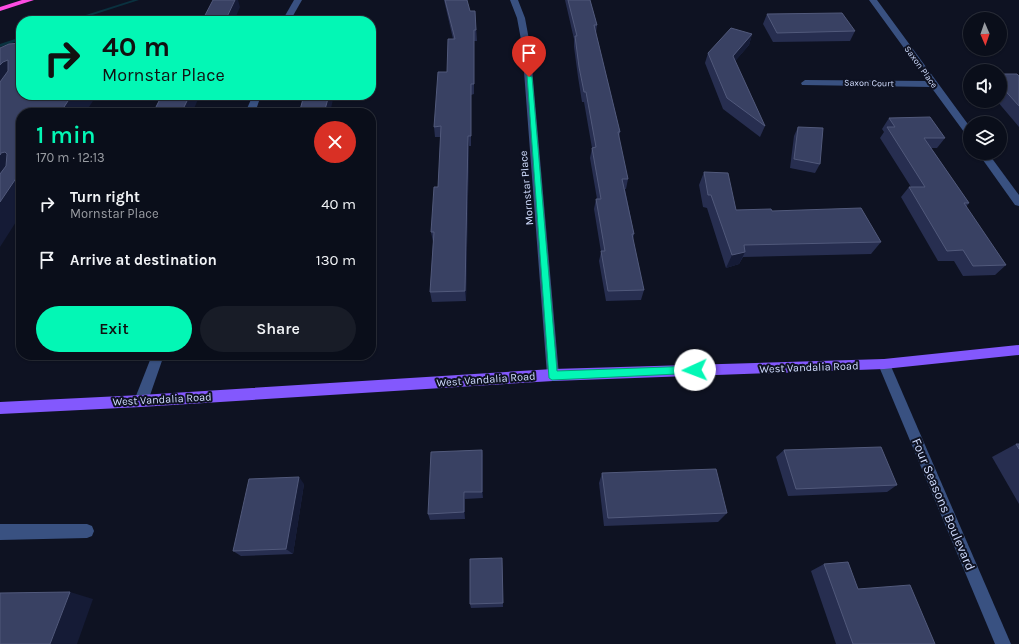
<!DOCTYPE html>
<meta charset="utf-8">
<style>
:root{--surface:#0a0e1a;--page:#181c27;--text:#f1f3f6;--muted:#999ca2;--line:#2a2e39;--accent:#03f7b5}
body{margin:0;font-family:Karla,sans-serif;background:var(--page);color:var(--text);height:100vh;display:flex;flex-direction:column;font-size:15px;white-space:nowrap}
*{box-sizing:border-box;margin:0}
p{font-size:13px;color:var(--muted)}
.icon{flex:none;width:22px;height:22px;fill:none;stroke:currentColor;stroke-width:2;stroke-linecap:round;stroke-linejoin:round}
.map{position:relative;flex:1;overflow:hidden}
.details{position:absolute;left:16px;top:108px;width:360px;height:252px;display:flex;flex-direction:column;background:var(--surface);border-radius:16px;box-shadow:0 1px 3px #0004,0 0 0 1px var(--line)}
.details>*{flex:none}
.hud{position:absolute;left:16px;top:16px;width:360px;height:84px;border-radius:16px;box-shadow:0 1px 3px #0004,0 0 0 1px var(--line);background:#03f7b5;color:#111;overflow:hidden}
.needle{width:26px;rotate:178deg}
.fabs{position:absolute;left:963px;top:12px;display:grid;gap:8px}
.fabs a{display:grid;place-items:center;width:44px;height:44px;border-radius:50%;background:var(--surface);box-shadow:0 1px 3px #0004,0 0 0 1px var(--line);font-size:20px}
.pin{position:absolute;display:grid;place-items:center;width:34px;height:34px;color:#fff;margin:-41px -17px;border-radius:50% 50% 50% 0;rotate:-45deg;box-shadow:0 0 4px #0007}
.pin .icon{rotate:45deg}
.me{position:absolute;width:44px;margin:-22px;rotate:268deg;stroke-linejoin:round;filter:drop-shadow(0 0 3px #0008)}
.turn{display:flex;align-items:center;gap:14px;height:84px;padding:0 20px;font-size:18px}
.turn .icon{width:52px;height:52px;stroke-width:2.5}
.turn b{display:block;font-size:28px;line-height:34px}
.round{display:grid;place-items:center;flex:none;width:42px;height:42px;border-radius:21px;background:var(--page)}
.head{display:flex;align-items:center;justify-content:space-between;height:68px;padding:0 20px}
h1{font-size:24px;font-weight:600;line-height:30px;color:var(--accent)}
.button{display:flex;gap:8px;margin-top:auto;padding:8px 20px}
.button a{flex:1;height:46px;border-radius:24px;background:var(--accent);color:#111;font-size:16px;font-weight:600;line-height:46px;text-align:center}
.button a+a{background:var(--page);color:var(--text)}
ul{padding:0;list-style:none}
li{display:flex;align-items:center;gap:12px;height:56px;padding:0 20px}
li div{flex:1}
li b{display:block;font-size:15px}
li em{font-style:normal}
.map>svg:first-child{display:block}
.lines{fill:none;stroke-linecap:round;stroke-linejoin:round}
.stream{fill:#0a313f;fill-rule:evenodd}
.minor{fill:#395181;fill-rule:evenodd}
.major{fill:#8358fd;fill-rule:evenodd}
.highway{fill:#fd4ce2;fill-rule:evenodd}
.wall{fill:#272e50}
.shaded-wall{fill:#151b36}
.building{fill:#394163;stroke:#51597b}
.route{fill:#03f7b5;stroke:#02a176}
.labels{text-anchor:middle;stroke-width:4;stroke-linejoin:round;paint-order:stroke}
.far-street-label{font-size:9px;fill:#d0dcfe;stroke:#0e1222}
.street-label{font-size:11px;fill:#d0dcfe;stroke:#0e1222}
.near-street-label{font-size:13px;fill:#d0dcfe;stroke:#0e1222}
</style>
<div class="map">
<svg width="1019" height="644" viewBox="0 0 1019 644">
<rect width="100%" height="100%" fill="#0e1222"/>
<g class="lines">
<g class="stream">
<polygon points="133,0 139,0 74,21 67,21"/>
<polygon points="21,37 21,40 0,47 0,44"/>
</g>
<g class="minor">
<polygon points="294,0 302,0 290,21 282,21"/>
<polygon points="510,0 518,0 525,18 530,45 559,375 558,379 553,381 548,379 547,375 522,45 517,18"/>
<polygon points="869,0 877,0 970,127 970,137 967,136 931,87 802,85 801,83 805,80 928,81"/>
<polygon points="253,95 261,95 255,113 245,113"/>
<polygon points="978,153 988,153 1019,195 1019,206 1015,205"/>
<polygon points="152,355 164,355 148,401 146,405 141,407 136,405 134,401"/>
<polygon points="884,359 888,360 890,364 1011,644 995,644 878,364 880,360"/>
<polygon points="0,524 87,524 92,526 94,531 92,536 87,538 0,540"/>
</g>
<polygon class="major" points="1019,345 1019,355 884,369 553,381 141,407 0,414 0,402 141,395 553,369 884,359"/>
<polygon class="highway" points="22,0 34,0 0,11 0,7"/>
</g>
<g class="wall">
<polygon points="444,0 467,0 470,11 475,11 477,41 474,41 474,94 471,95 471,146 469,146 466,301 432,302 430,292 433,242 431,232 438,187 441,137 435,137 434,127 447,72 453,39"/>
<polygon points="565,0 590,0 597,25 596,33 620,132 619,139 628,179 626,189 625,189 634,234 633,240 644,290 641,300 606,301 599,261 601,252 594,209 596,199 597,199 590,158 592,148 584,102 582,102 578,77 574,47 574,39"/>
<polygon points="767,14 855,31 850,41 773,42 763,24"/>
<polygon points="752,34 749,45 735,61 765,126 760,137 723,109 705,63 708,53"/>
<polygon points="1000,74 1019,76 1019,127 997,101 1000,101"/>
<polygon points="889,118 945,138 937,148 931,148 969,203 966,207 1006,265 995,275 963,276 954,261 938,261 901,197 909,187 911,187 880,138 884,132 882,129"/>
<polygon points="798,127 820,164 815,173 790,168 794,136"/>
<polygon points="704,172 736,210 772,211 881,242 871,254 743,257 739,264 726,268 707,208 703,207 699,185"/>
<polygon points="1016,444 1019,444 1019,504 992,457"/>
<polygon points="482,450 483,458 483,498 465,499 465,519 430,520 428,514"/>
<polygon points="784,450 897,485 887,492 788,496 776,457"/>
<polygon points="602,473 727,513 718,522 604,526 599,483"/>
<polygon points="304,484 293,554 241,556 233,551"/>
<polygon points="502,558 503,607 471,608 470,604"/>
<polygon points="824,564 858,589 935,644 836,644 811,571"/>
</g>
<g class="shaded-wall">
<polygon points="235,0 238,0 240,7 234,21 225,21"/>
<polygon points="125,17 128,21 123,21"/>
<polygon points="752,34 749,45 730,67 733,56"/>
<polygon points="8,60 21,78 0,102 0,65 3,62"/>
<polygon points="72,95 97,95 85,113 60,113"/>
<polygon points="190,95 200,95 192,113 181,113"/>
<polygon points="329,95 334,95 330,113 324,113"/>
<polygon points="468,136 469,146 466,301 465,291"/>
<polygon points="5,152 21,171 0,195 0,155 1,153"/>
<polygon points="21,171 21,214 0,247 0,202"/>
<polygon points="745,252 739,264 726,268 732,255"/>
<polygon points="482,450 483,458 483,498 482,492"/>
<polygon points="299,477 304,484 293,554 286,549"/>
<polygon points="464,492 465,499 465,519 464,512"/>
<polygon points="70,592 93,599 77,644 50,644"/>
</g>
<g class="building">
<polygon points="213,0 235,0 225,21 202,21"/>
<polygon points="445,0 467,0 470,11 475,11 476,30 474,30 474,84 471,84 471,136 468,136 465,291 430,292 434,232 431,232 434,187 438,187 441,126 434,127 438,72 447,72 448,39 455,39"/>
<polygon points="568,0 590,0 597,25 594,25 620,132 618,132 628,179 622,179 634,234 632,234 644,290 608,291 601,251 605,251 596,199 601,199 592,148 596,147 586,92 584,92 579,67 575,36 577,36"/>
<polygon points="842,13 855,31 777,33 767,14"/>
<polygon points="125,17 123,21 70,21 73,18"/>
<polygon points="351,17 350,21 324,21 325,18"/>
<polygon points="731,28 752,34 733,56 765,126 727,98 708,53"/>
<polygon points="21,43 21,95 43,95 43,96 72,95 60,113 21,113 21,171 0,202 0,174 6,166 7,154 5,152 1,153 0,155 0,82 8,71 8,60 3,62 0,65 0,48 9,44"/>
<polygon points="1000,74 1017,74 1019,76 1019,106 1000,85"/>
<polygon points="162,95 190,95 181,113 153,113"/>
<polygon points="304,95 329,95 324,113 302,113 303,109 300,110"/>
<polygon points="930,117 945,138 924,138 969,203 964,203 1006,265 973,266 963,250 947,251 909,187 925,187 887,127 895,127 889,118"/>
<polygon points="798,127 823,128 820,164 794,159"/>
<polygon points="704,172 728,173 736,210 771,209 772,211 861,208 881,242 744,245 745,252 732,255 711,195 708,195"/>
<polygon points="1016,444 1019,444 1019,449"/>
<polygon points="881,447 897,485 796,489 784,450"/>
<polygon points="482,450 482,492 464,492 464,512 428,514 431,452"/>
<polygon points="716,469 727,513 608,518 602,473"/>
<polygon points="299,477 286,549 233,551 249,479"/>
<polygon points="502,558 503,603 470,604 470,559"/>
<polygon points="848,562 858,589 910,585 935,644 853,644 824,564"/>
<polygon points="70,592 50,644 0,644 0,593"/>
</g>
<polygon class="route" points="527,75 532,77 557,371 695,366 698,367 700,370 698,373 552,380 549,378"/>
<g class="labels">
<g class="far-street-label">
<text transform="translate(921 67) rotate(54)" y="3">Saxon Place</text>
<text transform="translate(869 83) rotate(1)" y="3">Saxon Court</text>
</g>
<g class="street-label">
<text transform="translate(526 188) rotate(-95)" y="4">Mornstar Place</text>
<text transform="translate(809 367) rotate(-2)" y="4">West Vandalia Road</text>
<text transform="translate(486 379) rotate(-4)" y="4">West Vandalia Road</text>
<text transform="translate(162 399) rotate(-3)" y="4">West Vandalia Road</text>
</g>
<g class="near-street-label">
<text transform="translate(944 504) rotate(67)" y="5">Four Seasons Boulevard</text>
</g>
</g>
</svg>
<div class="fabs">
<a><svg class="needle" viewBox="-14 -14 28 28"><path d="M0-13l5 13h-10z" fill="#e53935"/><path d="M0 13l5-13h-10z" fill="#999ca2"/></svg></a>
<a><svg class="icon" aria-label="sound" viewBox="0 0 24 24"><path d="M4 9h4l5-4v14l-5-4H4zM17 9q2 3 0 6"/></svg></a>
<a><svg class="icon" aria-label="layers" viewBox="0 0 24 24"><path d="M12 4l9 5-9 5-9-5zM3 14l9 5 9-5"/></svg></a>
</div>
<div class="pin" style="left:529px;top:77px;background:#d93025"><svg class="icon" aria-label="arrive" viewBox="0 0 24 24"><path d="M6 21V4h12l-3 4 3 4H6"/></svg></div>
<svg class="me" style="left:695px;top:370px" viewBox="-20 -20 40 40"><circle r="19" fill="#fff"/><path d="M0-13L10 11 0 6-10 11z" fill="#03f7b5"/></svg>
<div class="hud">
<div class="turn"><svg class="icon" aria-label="right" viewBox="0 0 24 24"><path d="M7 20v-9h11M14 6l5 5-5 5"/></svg><div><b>40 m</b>Mornstar Place</div></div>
</div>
<section class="details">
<div class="head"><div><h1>1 min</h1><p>170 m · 12:13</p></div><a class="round" style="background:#d93025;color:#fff"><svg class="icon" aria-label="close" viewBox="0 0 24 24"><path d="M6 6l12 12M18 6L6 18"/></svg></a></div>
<ul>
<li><svg class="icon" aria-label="right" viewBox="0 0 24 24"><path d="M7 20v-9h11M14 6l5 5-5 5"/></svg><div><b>Turn right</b><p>Mornstar Place</p></div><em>40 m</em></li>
<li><svg class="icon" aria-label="arrive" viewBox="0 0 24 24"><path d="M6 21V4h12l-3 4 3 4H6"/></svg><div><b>Arrive at destination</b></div><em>130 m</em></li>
</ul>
<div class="button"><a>Exit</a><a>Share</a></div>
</section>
</div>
